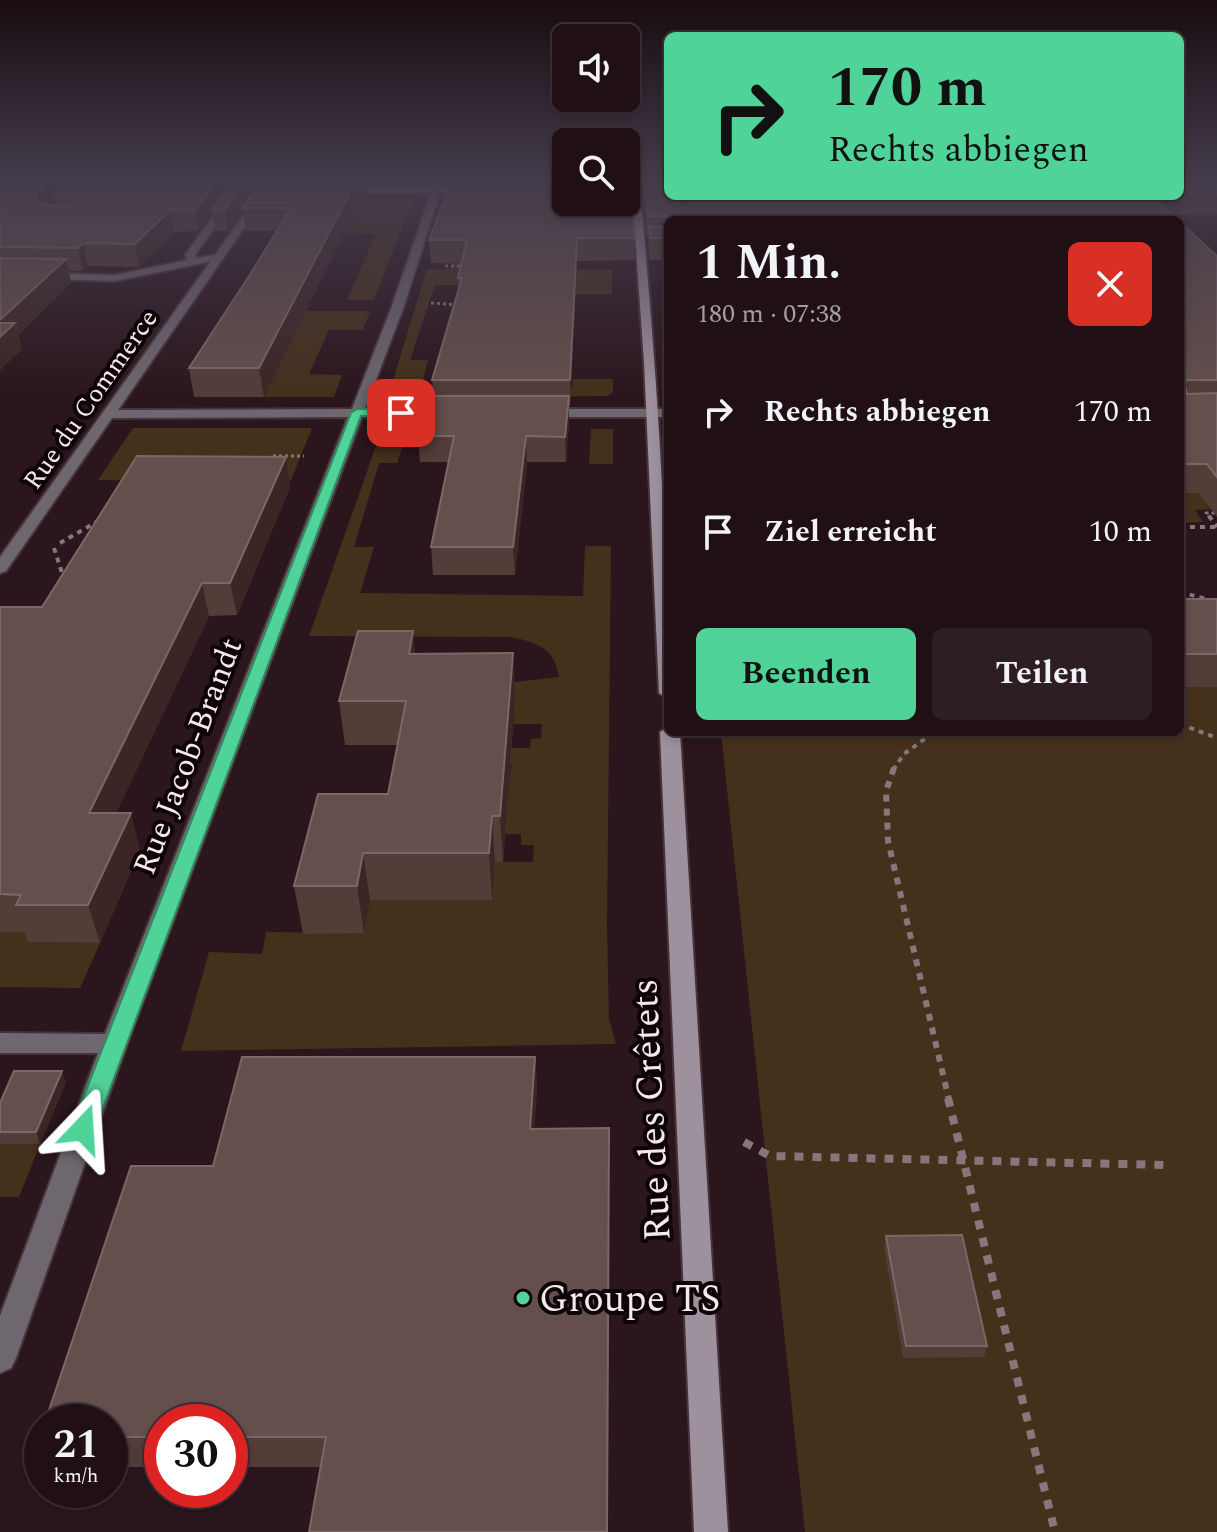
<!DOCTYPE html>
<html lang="de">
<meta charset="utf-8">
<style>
:root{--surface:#201016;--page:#2d1e23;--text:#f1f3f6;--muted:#a29da1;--line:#3d3035;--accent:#50d398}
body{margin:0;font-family:Spectral,serif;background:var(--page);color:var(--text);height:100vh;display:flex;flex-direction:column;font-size:30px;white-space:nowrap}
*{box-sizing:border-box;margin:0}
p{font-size:26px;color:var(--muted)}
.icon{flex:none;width:44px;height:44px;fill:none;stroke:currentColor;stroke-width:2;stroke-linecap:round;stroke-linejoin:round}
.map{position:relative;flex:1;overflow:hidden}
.details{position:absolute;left:664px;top:216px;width:520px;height:520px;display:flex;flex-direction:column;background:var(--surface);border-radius:12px;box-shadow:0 4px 12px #0003,0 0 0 2px var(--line)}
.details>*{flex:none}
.banner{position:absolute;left:664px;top:32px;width:520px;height:168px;border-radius:12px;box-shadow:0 4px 12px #0003,0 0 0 2px var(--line);background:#50d398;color:#111;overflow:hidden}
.tools{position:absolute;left:552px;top:24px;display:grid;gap:16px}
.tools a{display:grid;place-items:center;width:88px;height:88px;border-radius:12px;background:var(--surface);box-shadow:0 4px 12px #0003,0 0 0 2px var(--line);font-size:40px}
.speed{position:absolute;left:24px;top:1404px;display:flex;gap:16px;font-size:40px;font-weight:700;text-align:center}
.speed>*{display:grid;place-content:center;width:104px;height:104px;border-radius:50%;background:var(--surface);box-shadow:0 4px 12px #0003,0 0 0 2px var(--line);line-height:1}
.speed small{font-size:20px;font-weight:400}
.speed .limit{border:12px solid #d22;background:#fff;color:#111}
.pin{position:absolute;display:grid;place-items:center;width:68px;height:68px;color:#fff;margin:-34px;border-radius:16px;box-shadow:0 4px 12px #0006}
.me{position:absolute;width:88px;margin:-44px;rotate:20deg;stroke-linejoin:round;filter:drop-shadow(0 0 6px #0008)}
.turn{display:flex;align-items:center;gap:28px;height:168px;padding:0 32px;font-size:36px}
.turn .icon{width:104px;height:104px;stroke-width:2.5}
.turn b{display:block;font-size:56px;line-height:68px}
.round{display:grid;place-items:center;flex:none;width:84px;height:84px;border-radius:12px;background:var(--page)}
.summary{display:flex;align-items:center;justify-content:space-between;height:136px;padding:0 32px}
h1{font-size:48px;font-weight:700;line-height:60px}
.cta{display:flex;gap:16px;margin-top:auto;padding:16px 32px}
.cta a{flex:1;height:92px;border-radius:12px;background:var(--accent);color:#111;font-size:32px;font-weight:700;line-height:92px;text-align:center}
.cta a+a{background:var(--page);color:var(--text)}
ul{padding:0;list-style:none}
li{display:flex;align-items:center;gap:24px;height:120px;padding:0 32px}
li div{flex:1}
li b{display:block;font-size:30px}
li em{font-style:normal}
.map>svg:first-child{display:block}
.green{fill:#45301c}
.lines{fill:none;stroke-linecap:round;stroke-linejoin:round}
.service-casing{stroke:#48333a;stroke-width:4}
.minor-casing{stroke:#48333a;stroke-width:4}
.secondary-casing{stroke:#48333a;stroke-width:4}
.path-far3{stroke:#88767c;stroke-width:3;stroke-dasharray:3 3;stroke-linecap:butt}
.path-far2{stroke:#88767c;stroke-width:4;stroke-dasharray:5 5;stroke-linecap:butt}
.path-far1{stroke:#88767c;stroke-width:6;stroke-dasharray:7 7;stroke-linecap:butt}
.path{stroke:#88767c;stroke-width:8;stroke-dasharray:9 9;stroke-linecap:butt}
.service{fill:#6f676f;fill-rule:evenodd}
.minor{fill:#6f676f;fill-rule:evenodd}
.secondary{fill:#9e919e;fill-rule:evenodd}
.rail-casing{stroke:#97858b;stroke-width:5}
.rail{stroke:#0d0508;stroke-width:3;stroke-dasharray:9;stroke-linecap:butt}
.wall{fill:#533d39}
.shaded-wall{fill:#3c2625}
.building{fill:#654f4c;stroke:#7c6765;stroke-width:2}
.route{fill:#50d398;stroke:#348963;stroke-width:2}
.poi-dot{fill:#50d398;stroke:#0d0508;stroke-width:3}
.labels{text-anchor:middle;stroke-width:8;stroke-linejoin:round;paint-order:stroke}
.far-street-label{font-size:26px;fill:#f7e8ec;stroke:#0d0508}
.street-label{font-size:32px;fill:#f7e8ec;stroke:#0d0508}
.near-street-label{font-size:38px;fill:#f7e8ec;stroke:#0d0508}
.near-poi-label{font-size:38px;fill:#f7e8ec;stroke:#0d0508;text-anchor:start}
</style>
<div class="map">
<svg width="1217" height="1532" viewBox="0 0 1217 1532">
<rect width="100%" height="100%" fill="#2b161d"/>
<g class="green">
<polygon points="341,197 414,197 374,300 347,300 376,234 321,233"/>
<polygon points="444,227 552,269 612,270 612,294 576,294 576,285 435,285 410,360 428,360 419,396 388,396 427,269 451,269 453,264 431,263"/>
<polygon points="306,311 370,311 363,330 329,330 309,374 342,375 334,397 264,397"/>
<polygon points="573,379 613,379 613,392 608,396 516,397 517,386 572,386"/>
<polygon points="133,428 312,428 291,480 98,480"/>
<path d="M 382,429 L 409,429 L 397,463 L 379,463 L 354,547 L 374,547 L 360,593 L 583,596 L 585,546 L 611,546 L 607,924 L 609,1019 L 616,1044 L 181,1051 L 209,952 L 262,954 L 266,932 L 363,933 L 370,900 L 492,899 L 495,862 L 533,862 L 534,845 L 521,845 L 521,834 L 487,834 L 506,817 L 511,763 L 495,762 L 497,748 L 530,748 L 531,739 L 541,738 L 542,724 L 514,724 L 512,677 L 515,682 L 559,677 C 554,648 539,643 511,637 L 309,636 Z"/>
<polygon points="591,429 613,429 613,464 589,464"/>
<polygon points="1180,469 1217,509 1195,510 1203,522 1180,523"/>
<polygon points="1180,687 1217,687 1217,1532 805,1532 721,732 1180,732"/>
<polygon points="0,932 34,932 29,942 100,943 80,988 0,987"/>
<polygon points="0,1144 40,1144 19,1197 0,1197"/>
</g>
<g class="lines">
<g class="service-casing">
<polygon id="service" points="240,179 249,179 195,255 197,258 219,254 224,257 223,259 115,281 0,278 0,272 115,275 187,260 185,255"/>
</g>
<g class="minor-casing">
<g id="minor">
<polygon points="269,179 278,179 118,410 352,409 392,306 431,193 335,193 330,190 335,187 433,187 435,179 444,179 442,187 452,190 440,193 404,306 365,409 452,409 459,413 452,417 362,417 127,1044 16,1358 11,1368 0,1373 0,1316 98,1053 0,1053 0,1033 105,1034 348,417 112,418 6,571 0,573 0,557"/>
<polygon points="668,409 668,417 544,417 537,413 544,409"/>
</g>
</g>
<g class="secondary-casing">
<g id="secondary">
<path d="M 631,179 L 639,179 C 655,352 668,525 668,699 L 659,693 L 644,362 Z"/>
<polygon points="668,727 668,732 680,732 728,1532 694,1532 660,732"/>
</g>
</g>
<g class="path-far3">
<polyline points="445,266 467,266"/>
<polyline points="431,303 461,305"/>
<polyline points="273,456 304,456"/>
<polyline points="1210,518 1206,513 1217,513"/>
</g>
<g class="path-far2">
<polyline points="1209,516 1217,527"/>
<polyline points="1180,527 1217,527"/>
<polyline points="60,543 100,520"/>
<polyline points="54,548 64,579"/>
<polyline points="1180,592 1217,602"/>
<polyline points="1180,724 1217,738"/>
<polyline points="893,770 904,754 934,732"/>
</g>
<polyline class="path-far1" points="894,768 886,791 888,841 949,1100"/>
<g class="path">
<polyline points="948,1098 1055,1532"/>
<polyline points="744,1142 770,1156 1166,1165"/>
</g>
<use href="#service" class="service"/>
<use href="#minor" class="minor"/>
<use href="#secondary" class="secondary"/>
<g class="rail-casing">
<polyline id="rail" points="0,195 29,179"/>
</g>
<use href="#rail" class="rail"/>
</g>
<g class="wall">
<polygon points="235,179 432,179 431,183 361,183 362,196 264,397 194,397 189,368 251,273 276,231 246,231 243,211 228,231 215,231 212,212 198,231 174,232 139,267 88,266 83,271 68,271 71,283 18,335 22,349 0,370 0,195 44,186 48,204 55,205 53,195"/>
<polygon points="445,179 566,179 634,238 634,260 577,261 570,406 569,406 569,420 566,462 527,462 515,575 433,575 431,547 449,462 420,462 418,436 434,396 432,380 458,291 458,278 461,263 431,263 429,240 450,183 446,183"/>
<polygon points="642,179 668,179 668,196 1180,196 1180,179 1217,179 1217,215 1172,215 1178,220 668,220 668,272 666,260 649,260 648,237 647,237"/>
<polygon points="1180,222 1217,256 1217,517 1199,493 1180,493"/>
<polygon points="290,487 237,615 209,616 116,813 140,850 100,943 28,942 25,932 0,932 0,607 42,607"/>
<rect x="1180" y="599" width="37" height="88"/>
<polygon points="416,654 515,697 503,862 495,862 492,900 370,900 364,933 303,934 294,886 388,794 397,745 345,745 339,701"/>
<polygon points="535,1057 537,1088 534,1129 320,1467 230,1467 230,1422 162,1422 162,1467 110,1467 110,1422 213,1166"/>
<polygon points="66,1082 40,1144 0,1144 0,1103"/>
<polygon points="886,1236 987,1346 984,1357 903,1358 884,1247"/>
</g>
<g class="shaded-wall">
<polygon points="181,179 234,179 234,182 212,210 212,212 198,231 195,210"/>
<polygon points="248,179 267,179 242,208 243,211 228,231 225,210"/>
<polygon points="357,179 360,179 362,196 264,397 259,368"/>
<polygon points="44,186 49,207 35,202 36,193"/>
<polygon points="170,210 174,232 139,267 135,244"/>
<polygon points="577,238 577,261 570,406 570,380"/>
<polygon points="83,243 88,266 83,271 78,248"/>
<polygon points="66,259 71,283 18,335 22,349 0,370 0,320"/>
<polygon points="569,396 569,420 566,462 565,437"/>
<polygon points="526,436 527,462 515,575 513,547"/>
<polygon points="286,457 290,487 237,615 230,583"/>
<polygon points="202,583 209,616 99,849 89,813"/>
<polygon points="413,631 417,673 409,654"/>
<polygon points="513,653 515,697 503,862 500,816"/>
<polygon points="131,813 140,850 100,943 88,905"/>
<polygon points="492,816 495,862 492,900 489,853"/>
<polygon points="363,853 370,900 364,933 357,886"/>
<polygon points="535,1057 537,1088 532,1160 530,1129"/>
<polygon points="62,1071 66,1082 40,1144 36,1132"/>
</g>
<g class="building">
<polygon points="82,179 218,179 195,210 170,210 135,244 83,243 78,248 0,247 0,195 12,186 44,186 36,193 35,202 71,208 74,205 74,199 53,195 64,186 74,186"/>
<polygon points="235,179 248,179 225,210 212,210"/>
<polygon points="264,179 357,179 259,368 189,368 251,273 291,208 242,208"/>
<polygon points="452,179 566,179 566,202 626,202 626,179 630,179 634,238 577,238 570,380 432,380 462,278 458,278 467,240 429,240"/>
<polygon points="644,179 668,179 668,196 1016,196 1019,200 1035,199 1032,196 1152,196 1178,220 671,220 669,216 648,216"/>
<rect x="1180" y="179" width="37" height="15"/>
<polygon points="1180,222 1217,256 1217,380 1187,380 1184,383 1187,394 1217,393 1217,477 1207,464 1180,464"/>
<polygon points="649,226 668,228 668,246 667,238 650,238"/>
<polygon points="0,258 66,259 0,320"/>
<polygon points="0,323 15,323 0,337"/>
<polygon points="429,396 569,396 565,437 526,436 513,547 431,547 454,436 418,436"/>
<polygon points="137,456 286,457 230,583 202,583 89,813 131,813 88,905 16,905 21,895 0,894 0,607 42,607"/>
<rect x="1180" y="599" width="37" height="55"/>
<polygon points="358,631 413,631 409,654 513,653 500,816 492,816 489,853 363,853 357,886 294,886 318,794 388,794 406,701 339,701"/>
<polygon points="242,1057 535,1057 530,1129 609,1128 607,1532 309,1532 326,1437 230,1437 230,1422 162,1422 162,1437 110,1437 110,1422 45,1422 131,1166 213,1166"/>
<polygon points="14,1071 62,1071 36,1132 0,1132 0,1103"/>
<polygon points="962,1235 987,1346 906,1346 886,1236"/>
</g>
<linearGradient id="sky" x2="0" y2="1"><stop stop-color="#180c10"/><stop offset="0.45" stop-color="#443c4c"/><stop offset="1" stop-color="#443c4c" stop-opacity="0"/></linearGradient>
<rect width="1217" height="394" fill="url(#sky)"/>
<polygon class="route" points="401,409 405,410 405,416 361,416 95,1129 92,1136 83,1139 74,1136 71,1129 351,413 357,409"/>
<circle class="poi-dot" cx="523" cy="1298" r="8"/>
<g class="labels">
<g class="far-street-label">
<text transform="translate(90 399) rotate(-55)" y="9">Rue du Commerce</text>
</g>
<g class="street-label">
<text transform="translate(187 756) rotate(-69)" y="11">Rue Jacob-Brandt</text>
</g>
<g class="near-street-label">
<text transform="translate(650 1110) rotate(-93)" y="13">Rue des Crêtets</text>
</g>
<g class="near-poi-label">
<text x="539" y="1311">Groupe TS</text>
</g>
</g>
</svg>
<div class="tools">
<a><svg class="icon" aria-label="sound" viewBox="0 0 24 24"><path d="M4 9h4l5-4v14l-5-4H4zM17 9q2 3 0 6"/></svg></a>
<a><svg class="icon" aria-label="search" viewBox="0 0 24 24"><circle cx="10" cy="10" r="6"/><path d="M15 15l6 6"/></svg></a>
</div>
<div class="speed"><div>21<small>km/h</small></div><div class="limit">30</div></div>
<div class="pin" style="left:401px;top:413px;background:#d93025"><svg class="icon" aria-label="arrive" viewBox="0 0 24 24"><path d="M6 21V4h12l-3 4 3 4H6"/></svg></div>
<svg class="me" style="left:83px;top:1129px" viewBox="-20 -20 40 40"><path d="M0-17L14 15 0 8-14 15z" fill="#50d398" stroke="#fff" stroke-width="4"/></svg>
<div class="banner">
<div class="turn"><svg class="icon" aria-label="right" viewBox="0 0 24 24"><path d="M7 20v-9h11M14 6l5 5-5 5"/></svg><div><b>170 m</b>Rechts abbiegen</div></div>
</div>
<section class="details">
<div class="summary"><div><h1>1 Min.</h1><p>180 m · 07:38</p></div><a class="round" style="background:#d93025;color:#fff"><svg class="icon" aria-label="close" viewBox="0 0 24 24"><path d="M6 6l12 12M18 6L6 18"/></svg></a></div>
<ul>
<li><svg class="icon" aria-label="right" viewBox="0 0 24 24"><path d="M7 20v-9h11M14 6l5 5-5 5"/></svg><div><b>Rechts abbiegen</b></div><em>170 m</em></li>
<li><svg class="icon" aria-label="arrive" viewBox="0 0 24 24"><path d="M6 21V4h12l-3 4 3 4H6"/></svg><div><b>Ziel erreicht</b></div><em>10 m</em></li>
</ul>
<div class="cta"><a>Beenden</a><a>Teilen</a></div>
</section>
</div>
